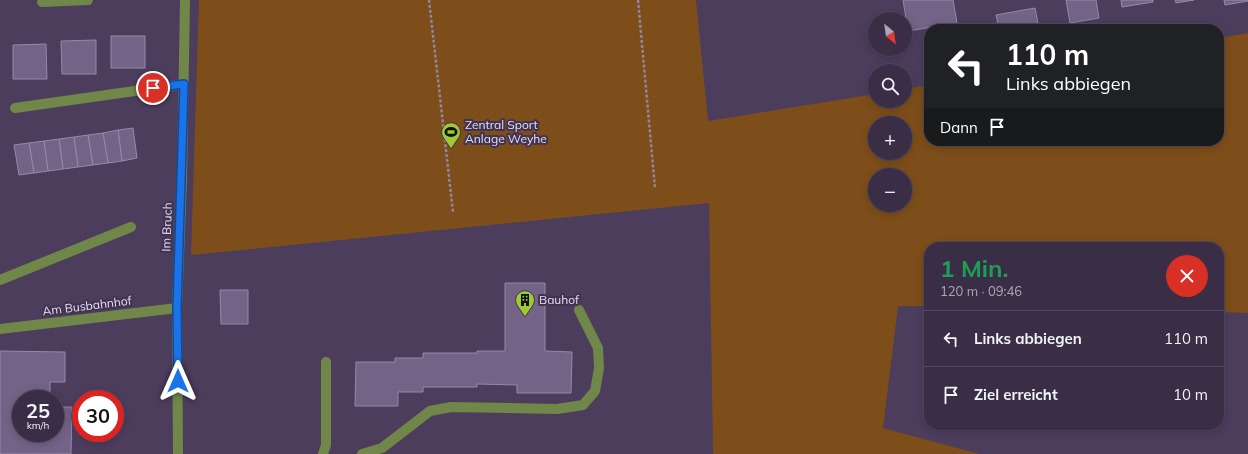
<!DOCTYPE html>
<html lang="de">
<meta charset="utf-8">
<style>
:root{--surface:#392e46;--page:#443a51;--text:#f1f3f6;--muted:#aba8b3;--line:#534a5f}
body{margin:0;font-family:Mulish,sans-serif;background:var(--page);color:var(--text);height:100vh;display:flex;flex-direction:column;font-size:15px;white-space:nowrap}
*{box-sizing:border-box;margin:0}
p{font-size:13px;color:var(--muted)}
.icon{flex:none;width:22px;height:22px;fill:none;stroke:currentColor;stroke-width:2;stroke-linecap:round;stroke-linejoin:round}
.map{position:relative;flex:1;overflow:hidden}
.panel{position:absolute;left:924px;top:242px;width:300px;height:188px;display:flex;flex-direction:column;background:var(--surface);border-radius:16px;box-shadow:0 2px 10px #0003,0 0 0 1px var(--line)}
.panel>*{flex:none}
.banner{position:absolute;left:924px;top:24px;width:300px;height:122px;border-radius:16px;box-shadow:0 2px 10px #0003,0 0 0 1px var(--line);background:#202124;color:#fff;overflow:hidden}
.needle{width:26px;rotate:151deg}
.fabs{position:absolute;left:868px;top:12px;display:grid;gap:8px}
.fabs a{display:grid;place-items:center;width:44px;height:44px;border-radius:50%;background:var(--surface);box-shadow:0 2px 10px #0003,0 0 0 1px var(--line);font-size:20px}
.speed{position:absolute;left:12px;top:390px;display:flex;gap:8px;font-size:20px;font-weight:700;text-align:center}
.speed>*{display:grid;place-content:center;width:52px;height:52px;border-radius:50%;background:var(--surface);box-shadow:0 2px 10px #0003,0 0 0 1px var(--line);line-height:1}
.speed small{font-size:10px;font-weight:400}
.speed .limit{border:6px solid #d22;background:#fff;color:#111}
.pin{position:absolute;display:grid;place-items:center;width:34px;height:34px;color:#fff;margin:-17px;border:2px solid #fff;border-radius:50%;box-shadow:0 1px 4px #0007}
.me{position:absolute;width:44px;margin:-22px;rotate:0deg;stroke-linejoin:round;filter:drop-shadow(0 0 3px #0008)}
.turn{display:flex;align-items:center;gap:14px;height:84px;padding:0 16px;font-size:18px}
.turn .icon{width:52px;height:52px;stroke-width:2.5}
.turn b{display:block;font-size:28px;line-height:34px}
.then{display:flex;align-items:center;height:38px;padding:0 16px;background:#0003;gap:8px;font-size:15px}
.round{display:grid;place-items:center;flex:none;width:42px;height:42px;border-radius:21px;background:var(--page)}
.headline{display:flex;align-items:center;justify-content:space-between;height:68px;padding:0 16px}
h1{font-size:24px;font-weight:700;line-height:30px;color:#1e9e55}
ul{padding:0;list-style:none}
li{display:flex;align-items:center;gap:12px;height:56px;padding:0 16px;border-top:1px solid var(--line)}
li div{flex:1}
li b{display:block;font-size:15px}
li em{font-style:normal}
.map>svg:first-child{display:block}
.green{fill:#7d4e19;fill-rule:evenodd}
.building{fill:#736386;stroke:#9787ab}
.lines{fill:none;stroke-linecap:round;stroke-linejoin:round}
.path{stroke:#9285a0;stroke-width:2.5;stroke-dasharray:3 2;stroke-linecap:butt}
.minor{stroke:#718749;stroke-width:10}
.route-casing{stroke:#114b97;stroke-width:10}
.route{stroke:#1a73e8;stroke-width:7}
.labels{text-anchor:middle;stroke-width:4;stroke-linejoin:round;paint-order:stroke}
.poi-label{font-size:12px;fill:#e7def2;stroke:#413352;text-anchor:start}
.street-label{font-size:12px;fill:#e7def2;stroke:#413352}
</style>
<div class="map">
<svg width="1248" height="454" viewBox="0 0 1248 454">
<rect width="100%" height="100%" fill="#4c3d5d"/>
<path class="green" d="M 199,0 L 696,0 L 708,121 L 875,94 L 875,101 L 905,101 L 905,89 L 929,85 L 929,141 L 1219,141 L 1219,38 L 1248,33 L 1248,313 L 1219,312 L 1219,247 L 929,247 L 929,306 L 898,306 L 883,428 L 979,454 L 713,454 L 709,203 L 191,255 ZM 875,123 L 905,123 L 905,153 L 875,153 ZM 875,175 L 905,175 L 905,205 L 875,205 Z"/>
<g class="building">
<polygon points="903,0 953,0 957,23 908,31"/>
<polygon points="1066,0 1096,0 1099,18 1070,23"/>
<polygon points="1121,0 1153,0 1153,2 1122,7"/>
<polygon points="1175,0 1194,0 1176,3"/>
<polygon points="1224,0 1248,0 1248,1 1225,5"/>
<polygon points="1035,8 1039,29 999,29 996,15"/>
<rect x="111" y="36" width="34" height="32"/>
<polygon points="96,40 96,74 62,74 61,41"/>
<polygon points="46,44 47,79 13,79 13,45"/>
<polygon points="133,128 137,158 122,161 118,130"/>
<polygon points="118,130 122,161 108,163 103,133"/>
<polygon points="103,133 108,163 93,165 88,135"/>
<polygon points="88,135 93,165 78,167 74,137"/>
<polygon points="74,137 78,167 63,169 59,139"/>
<polygon points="59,139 63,169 48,171 44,141"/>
<polygon points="44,141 48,171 34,173 29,143"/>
<polygon points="29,143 34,173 19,175 14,145"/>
<polygon points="505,283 545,283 545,351 572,352 571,393 517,393 517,385 477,384 477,387 423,387 423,392 398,392 398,406 355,406 356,362 395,362 395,358 423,358 423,353 477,353 477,351 505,351"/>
<polygon points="220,290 248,290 248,324 221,324"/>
<polygon points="0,351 65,352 65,382 50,382 50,399 21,399 21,433 55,433 55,407 72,407 71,454 0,454"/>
</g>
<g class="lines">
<g class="path">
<polyline points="429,0 453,212"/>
<polyline points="638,0 655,188"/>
</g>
<g class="minor">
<polyline points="42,2 88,0"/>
<polyline points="15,108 184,84"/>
<polyline points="0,280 131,227"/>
<polyline points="0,329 177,308"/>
<polyline points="178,454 177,308 182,176 185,0"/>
<polyline points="323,454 326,445 326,362"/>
<polyline points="362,454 382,448 430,411 451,407 557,409 583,405 595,391 599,368 598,348 579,310"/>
</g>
</g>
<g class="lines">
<g class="route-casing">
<polyline id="route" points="153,88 184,84 177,308 178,381"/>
</g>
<use href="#route" class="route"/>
</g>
<defs>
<g id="stadium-pin" transform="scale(1)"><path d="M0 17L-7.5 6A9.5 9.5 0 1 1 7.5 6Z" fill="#9dca30" stroke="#413352"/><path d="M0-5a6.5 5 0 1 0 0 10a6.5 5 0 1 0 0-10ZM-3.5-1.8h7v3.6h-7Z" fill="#111"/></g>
<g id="building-pin" transform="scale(1)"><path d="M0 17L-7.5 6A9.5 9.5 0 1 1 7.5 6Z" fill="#9dca30" stroke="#413352"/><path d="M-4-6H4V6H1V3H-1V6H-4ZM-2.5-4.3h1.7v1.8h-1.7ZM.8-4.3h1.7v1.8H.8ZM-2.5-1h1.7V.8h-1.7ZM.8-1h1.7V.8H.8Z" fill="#111"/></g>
</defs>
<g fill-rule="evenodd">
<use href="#stadium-pin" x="451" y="132"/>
<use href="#building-pin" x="525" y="300"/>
</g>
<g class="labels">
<g class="poi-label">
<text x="465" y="129">Zentral Sport<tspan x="465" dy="14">Anlage Weyhe</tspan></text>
<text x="539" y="304">Bauhof</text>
</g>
<g class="street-label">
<text transform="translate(167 227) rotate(-88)" y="4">Im Bruch</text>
<text transform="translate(87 306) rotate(-7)" y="4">Am Busbahnhof</text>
</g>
</g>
</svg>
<div class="fabs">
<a><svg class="needle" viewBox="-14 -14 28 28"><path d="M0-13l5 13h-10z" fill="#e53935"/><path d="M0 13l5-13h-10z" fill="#aba8b3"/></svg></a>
<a><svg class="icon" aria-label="search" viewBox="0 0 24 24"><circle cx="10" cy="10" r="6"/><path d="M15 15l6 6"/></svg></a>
<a>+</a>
<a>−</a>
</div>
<div class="speed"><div>25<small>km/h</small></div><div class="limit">30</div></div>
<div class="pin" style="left:153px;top:88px;background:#d93025"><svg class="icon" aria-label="arrive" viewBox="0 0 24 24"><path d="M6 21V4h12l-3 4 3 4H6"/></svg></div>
<svg class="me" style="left:178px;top:381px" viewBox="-20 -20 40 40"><path d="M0-17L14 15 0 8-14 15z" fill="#1a73e8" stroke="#fff" stroke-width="4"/></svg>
<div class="banner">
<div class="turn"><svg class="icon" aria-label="left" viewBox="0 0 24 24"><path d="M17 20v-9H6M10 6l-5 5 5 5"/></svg><div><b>110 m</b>Links abbiegen</div></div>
<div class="then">Dann<svg class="icon" aria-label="arrive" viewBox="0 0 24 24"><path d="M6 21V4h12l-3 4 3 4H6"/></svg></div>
</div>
<section class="panel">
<div class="headline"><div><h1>1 Min.</h1><p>120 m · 09:46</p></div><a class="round" style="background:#d93025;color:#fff"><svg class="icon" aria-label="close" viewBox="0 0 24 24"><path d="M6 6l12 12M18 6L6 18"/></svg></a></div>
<ul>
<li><svg class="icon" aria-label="left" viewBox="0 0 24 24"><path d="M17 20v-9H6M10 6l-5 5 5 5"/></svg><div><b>Links abbiegen</b></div><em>110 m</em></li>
<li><svg class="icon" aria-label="arrive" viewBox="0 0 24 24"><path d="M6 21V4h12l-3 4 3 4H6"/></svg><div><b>Ziel erreicht</b></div><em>10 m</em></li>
</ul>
</section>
</div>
